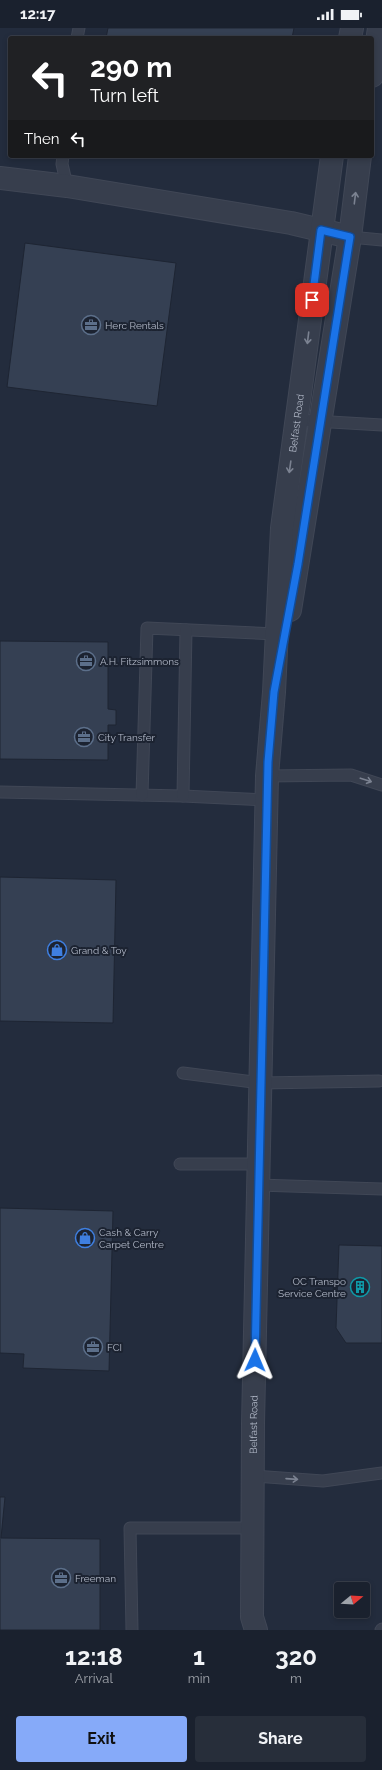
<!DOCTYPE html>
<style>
:root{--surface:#1a212e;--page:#272e3a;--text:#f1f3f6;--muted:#9fa3aa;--line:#383e4a;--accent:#86aaf9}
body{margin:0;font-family:Raleway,sans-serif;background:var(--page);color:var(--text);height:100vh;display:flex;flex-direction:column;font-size:15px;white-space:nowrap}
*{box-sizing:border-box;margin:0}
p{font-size:13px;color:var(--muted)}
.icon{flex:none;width:22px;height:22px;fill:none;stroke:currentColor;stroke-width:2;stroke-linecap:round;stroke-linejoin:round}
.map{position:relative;height:1602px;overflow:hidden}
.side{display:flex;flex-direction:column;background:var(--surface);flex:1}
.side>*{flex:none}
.guide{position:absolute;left:8px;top:8px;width:366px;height:122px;border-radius:4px;box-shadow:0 2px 6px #0003,0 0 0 1px var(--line);background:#202124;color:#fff;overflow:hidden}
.needle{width:26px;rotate:72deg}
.controls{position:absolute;left:334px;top:1554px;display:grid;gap:8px}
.controls a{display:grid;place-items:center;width:36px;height:36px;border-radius:4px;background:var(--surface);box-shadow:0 2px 6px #0003,0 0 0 1px var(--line);font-size:20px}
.pin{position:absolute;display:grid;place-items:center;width:34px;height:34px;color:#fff;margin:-17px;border-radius:8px;box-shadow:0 2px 6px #0006}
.me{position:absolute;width:44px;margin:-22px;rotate:1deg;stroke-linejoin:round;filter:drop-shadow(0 0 3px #0008)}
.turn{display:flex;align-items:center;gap:14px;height:84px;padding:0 16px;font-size:18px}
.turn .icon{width:52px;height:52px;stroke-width:2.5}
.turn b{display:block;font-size:28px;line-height:34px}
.then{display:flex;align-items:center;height:38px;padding:0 16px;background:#0003;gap:8px;font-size:15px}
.eta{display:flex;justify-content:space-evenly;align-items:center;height:68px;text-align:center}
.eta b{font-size:24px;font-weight:700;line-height:28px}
.cta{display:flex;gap:8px;margin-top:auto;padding:8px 16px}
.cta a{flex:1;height:46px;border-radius:4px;background:var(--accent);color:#111;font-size:16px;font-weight:700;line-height:46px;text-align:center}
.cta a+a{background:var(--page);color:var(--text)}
.status{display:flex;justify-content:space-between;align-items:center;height:28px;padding:0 20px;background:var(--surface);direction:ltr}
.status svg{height:11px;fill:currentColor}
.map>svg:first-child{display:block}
.building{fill:#354053;stroke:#1e2533}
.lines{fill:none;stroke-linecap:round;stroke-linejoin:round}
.service-casing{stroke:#404756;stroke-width:13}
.minor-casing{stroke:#404756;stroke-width:24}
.tertiary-casing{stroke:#404756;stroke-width:24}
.service{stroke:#373e4d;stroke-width:11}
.minor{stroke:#373e4d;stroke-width:22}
.tertiary{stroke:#373e4d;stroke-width:22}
.oneway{stroke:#7b8291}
.route-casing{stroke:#114b97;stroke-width:10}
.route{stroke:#1a73e8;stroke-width:7}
.labels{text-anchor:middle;stroke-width:4;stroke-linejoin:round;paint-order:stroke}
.poi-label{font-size:10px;fill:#b2b9c8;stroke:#1c2331;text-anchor:start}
.street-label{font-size:10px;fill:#b2b9c8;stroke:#1c2331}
</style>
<div class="status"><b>12:17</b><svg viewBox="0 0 49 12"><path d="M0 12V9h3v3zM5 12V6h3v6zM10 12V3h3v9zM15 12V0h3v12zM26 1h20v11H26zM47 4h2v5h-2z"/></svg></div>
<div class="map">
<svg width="382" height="1602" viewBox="0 0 382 1602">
<rect width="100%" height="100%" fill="#232c3d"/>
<g class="building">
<polygon points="108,0 294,0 292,10 106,10"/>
<polygon points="25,215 176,235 157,378 7,359"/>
<polygon points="0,613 108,614 108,681 116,682 116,697 108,697 108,732 0,731"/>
<polygon points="0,849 116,852 113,995 0,993"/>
<polygon points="0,1180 113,1183 109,1343 23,1340 24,1326 0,1325"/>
<polygon points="339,1217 382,1218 382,1315 346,1315 336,1300"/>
<polygon points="0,1469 5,1469 1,1510 100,1511 100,1602 0,1602"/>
</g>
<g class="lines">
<g class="service-casing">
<g id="service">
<polyline points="77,10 79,0"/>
<polyline points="63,128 62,136 67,158"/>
<polyline points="350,209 382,212"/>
<polyline points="297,392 382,397"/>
<polyline points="267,748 351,747 382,757"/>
<polyline points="0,764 183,768 267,772"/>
<polyline points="142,767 147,600 277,606"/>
<polyline points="183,768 186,602"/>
<polyline points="183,1045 261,1055 379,1053"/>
<polyline points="180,1136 259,1136"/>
<polyline points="258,1157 382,1161"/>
<polyline points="253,1448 323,1453 382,1445"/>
<polyline points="132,1602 130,1500 253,1500"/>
<polyline points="381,1602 382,1601"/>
</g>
</g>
<g class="minor-casing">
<polyline id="minor" points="0,150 67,158 291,195 350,209"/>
</g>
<g class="tertiary-casing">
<g id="tertiary">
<polyline points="350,10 352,0"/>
<polyline points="372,48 379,0"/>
<polyline points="290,582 350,209 360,128"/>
<path id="s1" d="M 256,1602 L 252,1589 L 253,1396 L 267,748 L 274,664 L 282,500 L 332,128"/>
</g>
</g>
<use href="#service" class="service"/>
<use href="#minor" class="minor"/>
<use href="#tertiary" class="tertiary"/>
</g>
<defs><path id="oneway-shaft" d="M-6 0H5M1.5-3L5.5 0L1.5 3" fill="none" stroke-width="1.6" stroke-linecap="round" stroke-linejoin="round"/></defs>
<g class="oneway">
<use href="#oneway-shaft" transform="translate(355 170) rotate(-83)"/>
<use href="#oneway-shaft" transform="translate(308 310) rotate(97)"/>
<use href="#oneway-shaft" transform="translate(290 439) rotate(98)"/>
<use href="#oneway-shaft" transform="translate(366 752) rotate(18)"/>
<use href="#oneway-shaft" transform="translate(292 1451) rotate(4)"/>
</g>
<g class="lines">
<g class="route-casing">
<polyline id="route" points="255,1332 268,734 274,664 298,536 350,209 321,202 312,272"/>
</g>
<use href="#route" class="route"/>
</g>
<defs>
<g id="office-ring" transform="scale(1)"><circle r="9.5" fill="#1c2331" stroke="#5c6f8a" stroke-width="1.5"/><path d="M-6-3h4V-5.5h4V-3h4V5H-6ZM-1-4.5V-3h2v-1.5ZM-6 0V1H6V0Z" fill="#5c6f8a"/></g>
<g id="shop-ring" transform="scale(1)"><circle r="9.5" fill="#1c2331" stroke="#3f7fe0" stroke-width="1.5"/><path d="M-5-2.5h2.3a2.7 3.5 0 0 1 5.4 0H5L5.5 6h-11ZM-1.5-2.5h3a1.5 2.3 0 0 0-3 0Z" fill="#3f7fe0"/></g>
<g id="building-ring" transform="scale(1)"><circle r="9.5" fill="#1c2331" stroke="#0f9aa8" stroke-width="1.5"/><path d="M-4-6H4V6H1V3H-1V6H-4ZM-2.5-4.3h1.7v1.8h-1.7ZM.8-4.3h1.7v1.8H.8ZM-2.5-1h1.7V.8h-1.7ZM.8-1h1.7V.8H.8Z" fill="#0f9aa8"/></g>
</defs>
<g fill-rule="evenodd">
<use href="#office-ring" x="91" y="297"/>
<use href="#office-ring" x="86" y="633"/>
<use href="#office-ring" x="84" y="709"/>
<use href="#shop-ring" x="57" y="922"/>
<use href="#shop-ring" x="85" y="1210"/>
<use href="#building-ring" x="360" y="1259"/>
<use href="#office-ring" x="93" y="1319"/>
<use href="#office-ring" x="61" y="1550"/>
</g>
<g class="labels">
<g class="poi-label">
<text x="105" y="301">Herc Rentals</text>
<text x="100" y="637">A.H. Fitzsimmons</text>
<text x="98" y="713">City Transfer</text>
<text x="71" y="926">Grand &amp; Toy</text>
<text x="99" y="1208">Cash &amp; Carry<tspan x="99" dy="12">Carpet Centre</tspan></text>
<text x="346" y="1257" text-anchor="end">OC Transpo<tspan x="346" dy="12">Service Centre</tspan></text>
<text x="107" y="1323">FCI</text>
<text x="75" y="1554">Freeman</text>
</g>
<g class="street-label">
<text dy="4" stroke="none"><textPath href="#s1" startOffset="1209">Belfast Road</textPath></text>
<text dy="4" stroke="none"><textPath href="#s1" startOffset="206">Belfast Road</textPath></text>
</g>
</g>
</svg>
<div class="controls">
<a><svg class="needle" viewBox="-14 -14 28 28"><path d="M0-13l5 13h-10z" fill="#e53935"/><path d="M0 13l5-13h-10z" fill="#9fa3aa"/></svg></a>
</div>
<div class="pin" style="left:312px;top:272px;background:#d93025"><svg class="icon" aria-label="arrive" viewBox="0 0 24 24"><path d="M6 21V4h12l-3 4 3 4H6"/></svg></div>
<svg class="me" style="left:255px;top:1332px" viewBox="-20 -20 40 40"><path d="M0-17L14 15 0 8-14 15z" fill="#1a73e8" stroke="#fff" stroke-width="4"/></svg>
<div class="guide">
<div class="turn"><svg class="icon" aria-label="left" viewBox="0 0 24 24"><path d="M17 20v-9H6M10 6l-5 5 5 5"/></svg><div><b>290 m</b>Turn left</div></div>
<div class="then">Then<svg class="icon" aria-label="left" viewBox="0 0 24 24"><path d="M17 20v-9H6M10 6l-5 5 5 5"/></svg></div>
</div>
</div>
<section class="side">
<div class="eta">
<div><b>12:18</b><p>Arrival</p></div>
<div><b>1</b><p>min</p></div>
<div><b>320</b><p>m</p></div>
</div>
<div class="cta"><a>Exit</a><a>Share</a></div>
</section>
